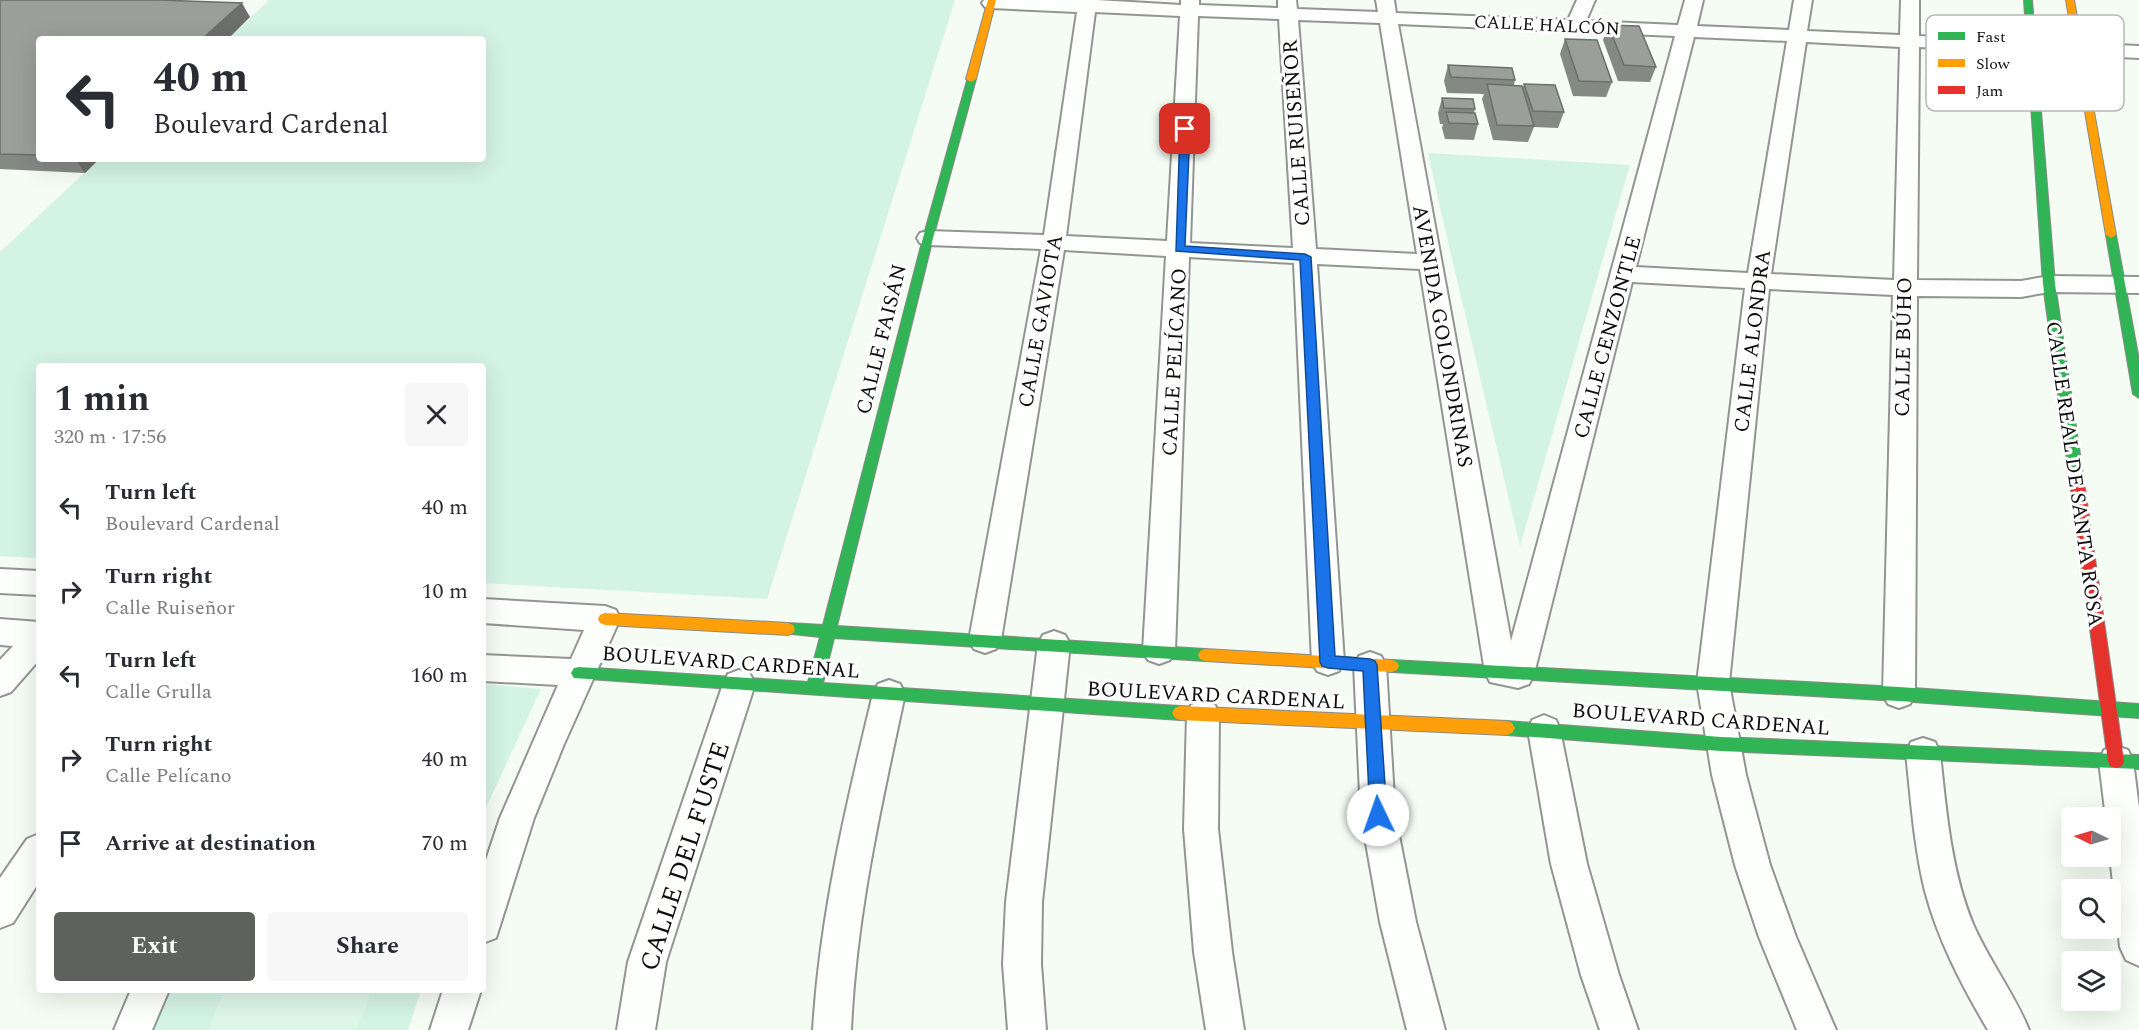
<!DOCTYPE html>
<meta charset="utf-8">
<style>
:root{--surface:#fff;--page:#f7f7f7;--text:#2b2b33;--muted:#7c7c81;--accent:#5e615e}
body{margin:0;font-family:Spectral,serif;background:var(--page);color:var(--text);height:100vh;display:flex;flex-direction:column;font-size:22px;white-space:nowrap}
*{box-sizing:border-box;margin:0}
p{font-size:20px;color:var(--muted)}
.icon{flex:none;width:33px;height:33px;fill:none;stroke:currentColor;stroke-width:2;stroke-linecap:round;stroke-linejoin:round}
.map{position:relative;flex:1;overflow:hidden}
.details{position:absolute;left:36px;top:363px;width:450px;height:630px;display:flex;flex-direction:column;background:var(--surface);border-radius:6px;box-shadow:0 6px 24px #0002}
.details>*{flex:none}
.hud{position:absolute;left:36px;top:36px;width:450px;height:126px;border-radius:6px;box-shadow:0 6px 24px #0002;background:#fff;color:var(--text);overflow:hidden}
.needle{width:39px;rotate:275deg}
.controls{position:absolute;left:2061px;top:807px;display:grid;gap:12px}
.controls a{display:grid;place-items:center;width:60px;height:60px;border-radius:6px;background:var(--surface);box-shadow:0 6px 24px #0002;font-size:30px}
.pin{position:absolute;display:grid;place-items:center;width:51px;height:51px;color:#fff;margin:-26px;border-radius:12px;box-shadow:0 3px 9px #0006}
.me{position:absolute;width:66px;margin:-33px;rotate:357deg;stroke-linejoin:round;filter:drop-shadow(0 0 4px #0008)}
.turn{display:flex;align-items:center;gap:21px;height:126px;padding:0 18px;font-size:27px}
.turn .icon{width:78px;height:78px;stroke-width:2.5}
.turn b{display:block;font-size:42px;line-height:51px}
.round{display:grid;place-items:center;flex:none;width:63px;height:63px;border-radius:6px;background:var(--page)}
.overview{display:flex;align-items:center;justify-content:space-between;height:102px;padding:0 18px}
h1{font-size:36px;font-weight:700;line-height:45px}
.primary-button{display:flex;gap:12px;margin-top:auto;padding:12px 18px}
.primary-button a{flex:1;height:69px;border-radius:6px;background:var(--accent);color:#fff;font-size:24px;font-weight:700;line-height:69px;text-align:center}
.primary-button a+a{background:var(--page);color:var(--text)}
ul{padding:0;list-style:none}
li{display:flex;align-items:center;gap:18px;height:84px;padding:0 18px}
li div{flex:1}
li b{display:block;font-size:22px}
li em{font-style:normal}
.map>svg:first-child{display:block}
.green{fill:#d3f3e5}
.pitch{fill:#ddf6e8}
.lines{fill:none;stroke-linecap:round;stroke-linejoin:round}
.street-casing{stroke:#929592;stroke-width:4}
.fast-casing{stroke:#888c88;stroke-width:2}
.slow-casing{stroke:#888c88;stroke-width:2}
.jam-casing{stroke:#888c88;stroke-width:2}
.street{fill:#fdfffd;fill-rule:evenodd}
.fast{fill:#30b455;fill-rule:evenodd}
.slow{fill:#ff9f0a;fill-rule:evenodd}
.jam{fill:#e5322d;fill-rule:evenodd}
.wall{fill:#848984}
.shaded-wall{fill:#6c6f6b}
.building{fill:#9a9f99;stroke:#6c6f6b;stroke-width:1.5}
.route{fill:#1a73e8;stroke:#114b97;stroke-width:1.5}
.labels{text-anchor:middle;stroke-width:6;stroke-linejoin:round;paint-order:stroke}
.far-street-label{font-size:18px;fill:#0e0e0e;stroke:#fff}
.street-label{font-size:21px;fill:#0e0e0e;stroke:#fff}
.near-street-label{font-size:26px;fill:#0e0e0e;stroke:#fff}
.key{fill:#fff;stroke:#b7b7b7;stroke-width:1.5}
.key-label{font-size:16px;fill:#0e0e0e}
</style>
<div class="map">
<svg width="2139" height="1030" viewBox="0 0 2139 1030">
<rect width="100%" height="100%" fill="#f4fcf4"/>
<g class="green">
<polygon points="269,0 955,0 767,599 483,583 483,366 39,366 39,558 0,556 0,252 99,159 483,159 483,39 228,39"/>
<polygon points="1428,153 1630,165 1520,546 1440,208"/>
<polygon points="483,684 541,689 483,814"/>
<polygon points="162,990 421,990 408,1030 144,1030"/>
</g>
<polygon class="pitch" points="223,994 371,994 356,1030 207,1030"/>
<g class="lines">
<g class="street-casing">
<g id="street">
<path d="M 984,0 L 1097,0 L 1181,5 L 1181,0 L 1199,0 L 1199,5 L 1278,8 L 1278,0 L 1296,0 L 1297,9 L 1378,12 L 1376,0 L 1394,0 L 1396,13 L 1568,20 L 1577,0 L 1595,0 L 1586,21 L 1678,25 L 1685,0 L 1703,0 L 1697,26 L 1789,30 L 1794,0 L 1812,0 L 1807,31 L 1900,35 L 1901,0 L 1919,0 L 1919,36 L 2139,46 L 2139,58 L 1919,47 L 1917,280 L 2021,281 L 2049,276 L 2139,277 L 2139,293 L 2049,292 L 2021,297 L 1917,296 L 1915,694 L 1910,704 L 1899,708 L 1888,704 L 1883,694 L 1893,295 L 1769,289 L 1729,683 L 1746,775 L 1770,865 L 1796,937 L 1836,1030 L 1797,1030 L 1759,937 L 1735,865 L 1712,775 L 1697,683 L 1745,288 L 1632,282 L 1534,674 L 1529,684 L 1518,688 L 1490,682 L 1485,672 L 1420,269 L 1317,264 L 1344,662 L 1339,671 L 1328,675 L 1317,671 L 1312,662 L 1294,263 L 1189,257 L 1175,651 L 1170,660 L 1159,664 L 1148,660 L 1143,651 L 1166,256 L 1064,250 L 1001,640 L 996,649 L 985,653 L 974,649 L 969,640 L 1041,249 L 928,245 L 920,243 L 917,238 L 920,233 L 928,231 L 1044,235 L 1077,12 L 991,8 L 985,7 L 982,3 ZM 1095,12 L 1180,16 L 1167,241 L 1066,236 ZM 1198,16 L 1279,19 L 1293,248 L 1190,243 ZM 1298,20 L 1380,23 L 1417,254 L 1316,249 ZM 1398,24 L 1675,36 L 1511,641 ZM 1694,37 L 1787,41 L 1748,273 L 1636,267 ZM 1806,42 L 1900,47 L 1894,280 L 1771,274 Z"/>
<polygon points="0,569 39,571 39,595 0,593"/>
<polygon points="483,599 605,606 616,610 620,619 564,744 534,818 496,938 483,943 483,869 500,818 558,685 483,681 483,655 571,659 584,630 483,623"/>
<polygon points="0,619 39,622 39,660 11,692 0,696 0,660 13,646 0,645"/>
<polygon points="1054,631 1065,635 1070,644 1042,902 1041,964 1046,1030 1008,1030 1003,964 1006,902 1038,644 1043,635"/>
<polygon points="1370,652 1381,656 1386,665 1395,815 1416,922 1445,1030 1407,1030 1380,922 1361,815 1354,665 1359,656"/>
<polygon points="739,670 750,674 755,684 666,962 655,1030 617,1030 628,962 723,684 728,674"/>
<path d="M 889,680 L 900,684 L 905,694 C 881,806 856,916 851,1030 L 813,1030 C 820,915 846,805 873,694 L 878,684 Z"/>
<polygon points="1203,701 1215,705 1219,715 1218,829 1232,952 1244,1030 1206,1030 1194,952 1184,829 1187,715 1191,705"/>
<polygon points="1544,715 1556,720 1560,730 1587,864 1619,975 1638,1030 1600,1030 1581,975 1551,864 1528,730 1532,720"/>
<path d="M 1923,738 L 1935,742 L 1940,753 C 1946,810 1951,871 1973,924 C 1989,961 2014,993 2029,1030 L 1988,1030 C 1962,986 1938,940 1925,891 C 1914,846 1911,799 1906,753 L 1911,742 Z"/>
<polygon points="2116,746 2128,750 2133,761 2139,808 2139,966 2126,960 2120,947 2110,856 2110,818 2106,818 2099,761 2104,750"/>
<polygon points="39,834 39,882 13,923 0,928 0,878 27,839"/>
<polygon points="131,990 169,990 152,1030 114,1030"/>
<polygon points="443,990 481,990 468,1030 430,1030"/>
</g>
</g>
<g class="fast-casing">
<g id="fast">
<polygon points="2024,0 2032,0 2055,284 2084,482 2077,487 2070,482 2043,284"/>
<polygon points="968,77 976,79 933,238 837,626 1205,649 1210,651 1212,655 1210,659 1205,661 834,638 823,683 1180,706 1185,708 1188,713 1185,718 1180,720 574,678 571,673 574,668 579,667 808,682 820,637 783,633 781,629 783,625 788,623 823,625 923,238"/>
<polygon points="2111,232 2116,235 2139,360 2139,398 2133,394 2106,235"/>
<polygon points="1392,660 1899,687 2139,704 2139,718 1899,701 1392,672 1387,670 1385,666 1387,662"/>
<polygon points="1507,721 1721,737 2139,755 2139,769 1721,751 1507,735 1502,733 1499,728 1502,723"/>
</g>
</g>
<g class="slow-casing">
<g id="slow">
<polygon points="988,0 996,0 976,79 971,82 966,79"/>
<polygon points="2066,0 2074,0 2116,235 2111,238 2106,235"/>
<polygon points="605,613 788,623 793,625 795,629 793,633 788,635 605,625 600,623 598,619 600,615"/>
<polygon points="1205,649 1392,660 1397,662 1399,666 1397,670 1392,672 1205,661 1200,659 1198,655 1200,651"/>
<polygon points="1180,706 1507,721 1512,723 1515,728 1512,733 1507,735 1180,720 1175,718 1172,713 1175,708"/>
</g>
</g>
<g class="jam-casing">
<polygon id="jam" points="2077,477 2084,482 2124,761 2122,766 2116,768 2110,766 2108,761 2070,482"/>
</g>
<use href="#street" class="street"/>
<use href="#fast" class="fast"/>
<use href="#slow" class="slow"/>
<use href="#jam" class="jam"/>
</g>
<g class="wall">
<polygon points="0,0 250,17 39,39 39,159 99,159 85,173 0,169"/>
<polygon points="1608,25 1656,67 1650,82 1618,81 1603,40"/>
<polygon points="1565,39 1612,82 1606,97 1573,96 1560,54"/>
<polygon points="1448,65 1515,80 1514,85 1523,87 1524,84 1564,112 1558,128 1534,127 1528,142 1493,140 1482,99 1484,94 1447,93 1444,81"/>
<polygon points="1442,98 1475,109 1474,113 1478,124 1474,140 1445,139 1442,128 1443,124 1440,124 1438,113"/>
</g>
<g class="shaded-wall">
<polygon points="242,3 250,17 228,39 202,39"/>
<polygon points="75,159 99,159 85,173"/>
</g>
<g class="building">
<polygon points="0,0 159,0 242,3 202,39 39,39 39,155 0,154"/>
<polygon points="1608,25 1639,26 1656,67 1624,65"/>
<polygon points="1565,39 1597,40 1612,82 1579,81"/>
<polygon points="1448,65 1512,68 1515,80 1451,77"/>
<polygon points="1487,84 1522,86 1534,126 1497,125"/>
<polygon points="1524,84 1555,85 1564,112 1533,111"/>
<polygon points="1442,98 1473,99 1475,109 1444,108"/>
<polygon points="1446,112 1475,113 1478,124 1449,123"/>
</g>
<polygon class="route" points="1185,126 1190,129 1185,246 1305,254 1311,257 1335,656 1370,659 1375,661 1377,665 1387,815 1384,821 1378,823 1373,821 1370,815 1363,671 1328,668 1322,666 1320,662 1300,260 1176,251 1180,129"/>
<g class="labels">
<g class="far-street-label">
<text transform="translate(1547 25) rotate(3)" y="6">CALLE HALCÓN</text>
</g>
<g class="street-label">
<text transform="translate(1296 133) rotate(-94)" y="7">CALLE RUISEÑOR</text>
<text transform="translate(1040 321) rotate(-80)" y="7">CALLE GAVIOTA</text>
<text transform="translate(1443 336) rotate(80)" y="7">AVENIDA GOLONDRINAS</text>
<text transform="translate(1607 337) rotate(-75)" y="7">CALLE CENZONTLE</text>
<text transform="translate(881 339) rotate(-76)" y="7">CALLE FAISÁN</text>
<text transform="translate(1752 341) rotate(-83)" y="7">CALLE ALONDRA</text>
<text transform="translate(1903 347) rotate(-89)" y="7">CALLE BÚHO</text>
<text transform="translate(1174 362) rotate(-87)" y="7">CALLE PELÍCANO</text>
<text transform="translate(2075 474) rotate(82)" y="7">CALLE REAL DE SANTA ROSA</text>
<text transform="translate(731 662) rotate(4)" y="7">BOULEVARD CARDENAL</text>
<text transform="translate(1216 695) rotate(3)" y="7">BOULEVARD CARDENAL</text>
<text transform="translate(1701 719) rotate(4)" y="7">BOULEVARD CARDENAL</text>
</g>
<g class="near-street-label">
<text transform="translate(684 856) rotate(-72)" y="9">CALLE DEL FUSTE</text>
</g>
</g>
<rect x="1926" y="15" width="198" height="96" rx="9" class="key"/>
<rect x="1938" y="32" width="27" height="8" fill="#30b455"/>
<rect x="1938" y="59" width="27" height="8" fill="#ff9f0a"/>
<rect x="1938" y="86" width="27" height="8" fill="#e5322d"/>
<g class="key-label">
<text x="1976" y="42">Fast</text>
<text x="1976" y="69">Slow</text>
<text x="1976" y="96">Jam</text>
</g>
</svg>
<div class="controls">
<a><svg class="needle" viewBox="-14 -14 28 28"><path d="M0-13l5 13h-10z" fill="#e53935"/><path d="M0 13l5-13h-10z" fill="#7c7c81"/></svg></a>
<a><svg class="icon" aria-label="search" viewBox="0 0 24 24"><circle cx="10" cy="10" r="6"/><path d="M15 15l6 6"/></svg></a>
<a><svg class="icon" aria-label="layers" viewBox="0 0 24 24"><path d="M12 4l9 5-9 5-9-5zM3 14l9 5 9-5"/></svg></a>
</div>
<div class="pin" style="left:1185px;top:129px;background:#d93025"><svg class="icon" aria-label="arrive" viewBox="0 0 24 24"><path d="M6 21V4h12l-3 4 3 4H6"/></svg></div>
<svg class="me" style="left:1378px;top:815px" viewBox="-20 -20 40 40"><circle r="19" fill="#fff"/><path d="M0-13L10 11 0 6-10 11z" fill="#1a73e8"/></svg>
<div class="hud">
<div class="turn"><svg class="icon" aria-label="left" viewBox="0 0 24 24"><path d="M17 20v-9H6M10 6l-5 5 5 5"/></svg><div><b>40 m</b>Boulevard Cardenal</div></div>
</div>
<section class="details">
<div class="overview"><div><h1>1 min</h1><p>320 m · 17:56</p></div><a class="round"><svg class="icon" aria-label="close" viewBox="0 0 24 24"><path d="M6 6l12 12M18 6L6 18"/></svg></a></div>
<ul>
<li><svg class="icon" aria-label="left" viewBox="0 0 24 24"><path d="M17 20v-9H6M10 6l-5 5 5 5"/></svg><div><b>Turn left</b><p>Boulevard Cardenal</p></div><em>40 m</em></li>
<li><svg class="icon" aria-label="right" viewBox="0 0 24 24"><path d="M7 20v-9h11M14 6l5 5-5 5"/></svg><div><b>Turn right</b><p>Calle Ruiseñor</p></div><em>10 m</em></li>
<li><svg class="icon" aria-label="left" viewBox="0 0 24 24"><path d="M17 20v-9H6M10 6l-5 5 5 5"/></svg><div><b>Turn left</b><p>Calle Grulla</p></div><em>160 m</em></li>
<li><svg class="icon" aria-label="right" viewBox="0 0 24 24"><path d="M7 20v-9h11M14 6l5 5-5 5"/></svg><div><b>Turn right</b><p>Calle Pelícano</p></div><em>40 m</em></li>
<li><svg class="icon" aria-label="arrive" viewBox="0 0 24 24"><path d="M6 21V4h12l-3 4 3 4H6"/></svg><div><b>Arrive at destination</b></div><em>70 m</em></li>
</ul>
<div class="primary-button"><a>Exit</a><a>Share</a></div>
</section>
</div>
